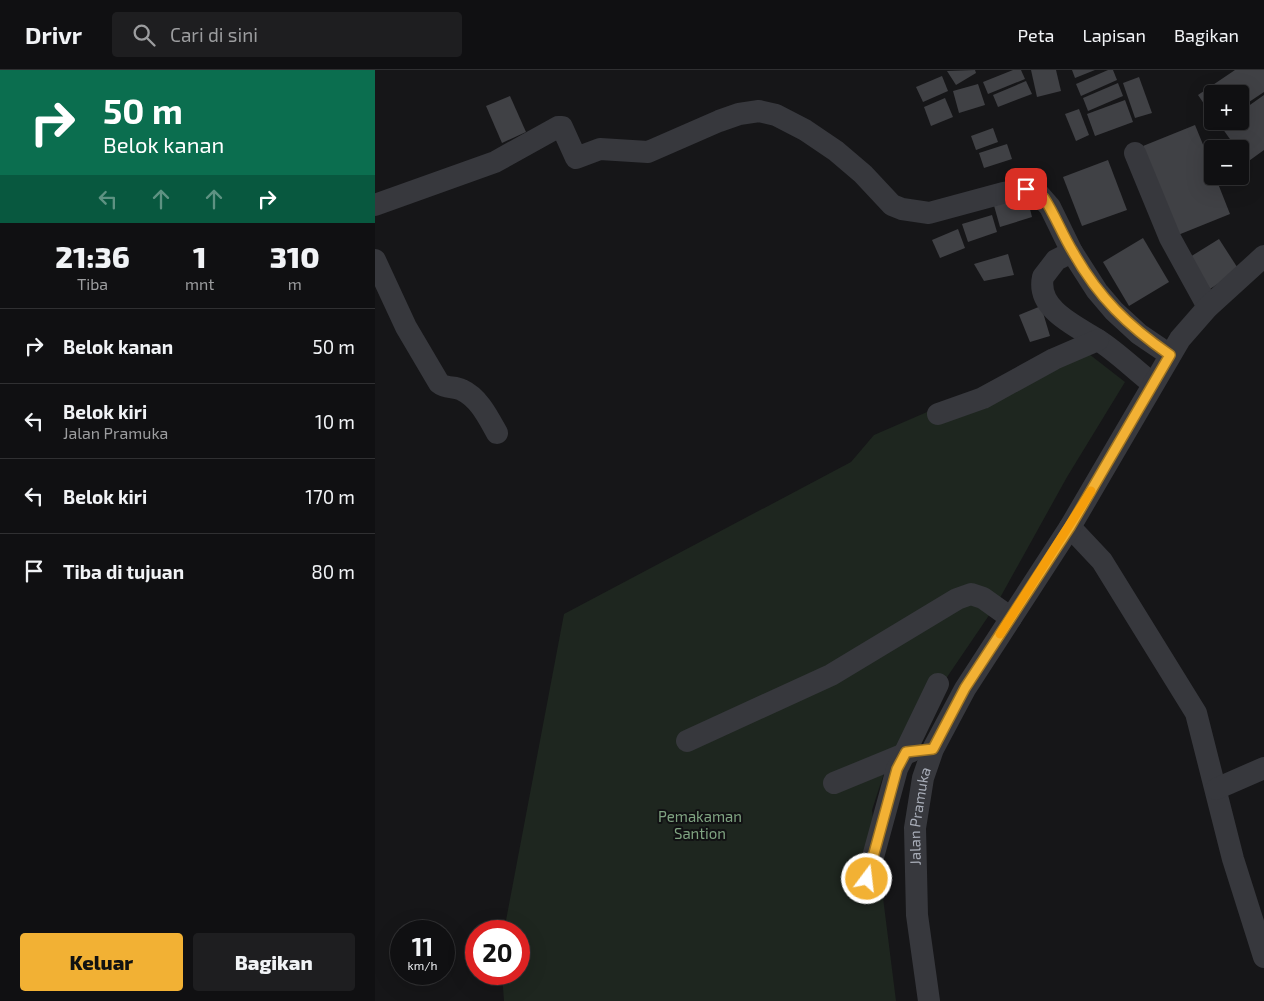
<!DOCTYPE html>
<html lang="id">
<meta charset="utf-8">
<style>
:root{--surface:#101012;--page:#1e1e20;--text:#f1f3f6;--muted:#9c9d9f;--line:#303032;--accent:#f2b134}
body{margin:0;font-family:"Exo 2",sans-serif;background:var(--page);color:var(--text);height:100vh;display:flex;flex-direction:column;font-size:19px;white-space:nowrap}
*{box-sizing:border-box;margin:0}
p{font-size:16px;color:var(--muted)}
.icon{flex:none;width:28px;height:28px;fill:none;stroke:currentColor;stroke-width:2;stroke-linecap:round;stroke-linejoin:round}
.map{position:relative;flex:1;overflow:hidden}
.drawer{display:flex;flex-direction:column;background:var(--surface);width:375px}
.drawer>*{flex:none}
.banner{background:#0b6e4f;color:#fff;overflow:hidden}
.buttons{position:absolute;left:829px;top:15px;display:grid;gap:10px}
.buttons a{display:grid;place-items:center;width:45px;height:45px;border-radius:5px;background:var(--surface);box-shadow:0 5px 20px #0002,0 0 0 1px var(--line);font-size:25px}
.speed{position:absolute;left:15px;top:850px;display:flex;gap:10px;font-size:25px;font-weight:700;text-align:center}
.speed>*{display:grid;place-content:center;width:65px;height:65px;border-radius:50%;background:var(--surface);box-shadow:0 5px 20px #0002,0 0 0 1px var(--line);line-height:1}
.speed small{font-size:12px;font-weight:400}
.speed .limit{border:8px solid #d22;background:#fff;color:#111}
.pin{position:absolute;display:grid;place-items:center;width:42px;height:42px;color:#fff;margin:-21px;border-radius:10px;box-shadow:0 2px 8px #0006}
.me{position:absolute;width:55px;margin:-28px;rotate:15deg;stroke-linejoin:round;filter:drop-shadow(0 0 4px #0008)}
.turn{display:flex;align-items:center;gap:18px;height:105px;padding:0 20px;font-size:22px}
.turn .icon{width:65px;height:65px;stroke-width:2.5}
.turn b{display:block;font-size:35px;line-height:42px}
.lanes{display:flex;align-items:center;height:48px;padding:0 20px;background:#0003;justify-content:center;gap:25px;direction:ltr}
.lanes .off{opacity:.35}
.eta{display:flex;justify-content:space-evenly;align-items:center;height:85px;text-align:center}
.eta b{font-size:30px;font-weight:800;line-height:35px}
.action{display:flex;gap:10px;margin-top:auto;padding:10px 20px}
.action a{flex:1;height:58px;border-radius:5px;background:var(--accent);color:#111;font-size:20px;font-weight:800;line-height:58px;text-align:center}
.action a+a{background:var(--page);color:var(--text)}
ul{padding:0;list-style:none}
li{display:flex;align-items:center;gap:15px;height:75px;padding:0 20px;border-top:1px solid var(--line)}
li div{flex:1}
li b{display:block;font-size:19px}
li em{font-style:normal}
header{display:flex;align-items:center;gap:30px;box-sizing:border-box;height:70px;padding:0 25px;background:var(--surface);border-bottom:1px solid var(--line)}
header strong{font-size:24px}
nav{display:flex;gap:28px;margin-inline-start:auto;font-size:18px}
.search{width:350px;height:45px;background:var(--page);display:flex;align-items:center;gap:12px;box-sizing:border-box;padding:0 18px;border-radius:5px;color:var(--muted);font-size:19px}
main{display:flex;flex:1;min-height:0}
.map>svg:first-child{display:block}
.green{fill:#1e261f}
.building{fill:#404145}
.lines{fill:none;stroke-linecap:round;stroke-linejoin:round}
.minor{stroke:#37383d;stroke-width:22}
.route-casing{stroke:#9d7322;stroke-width:12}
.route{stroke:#f2b134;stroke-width:9}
.slow{stroke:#f59e0b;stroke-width:9}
.labels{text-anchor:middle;stroke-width:4;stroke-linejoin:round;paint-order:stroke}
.street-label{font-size:15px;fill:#a8adb8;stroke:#111113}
.park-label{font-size:15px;fill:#7fa381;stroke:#111113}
</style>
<header>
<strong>Drivr</strong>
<div class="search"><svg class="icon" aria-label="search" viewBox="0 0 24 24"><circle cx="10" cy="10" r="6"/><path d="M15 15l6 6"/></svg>Cari di sini</div>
<nav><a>Peta</a><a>Lapisan</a><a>Bagikan</a></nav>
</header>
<main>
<section class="drawer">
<div class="banner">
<div class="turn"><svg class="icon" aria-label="right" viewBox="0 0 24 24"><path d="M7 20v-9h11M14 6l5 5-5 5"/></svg><div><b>50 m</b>Belok kanan</div></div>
<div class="lanes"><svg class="icon off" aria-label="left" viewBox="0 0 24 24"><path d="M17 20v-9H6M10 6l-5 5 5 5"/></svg><svg class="icon off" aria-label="ahead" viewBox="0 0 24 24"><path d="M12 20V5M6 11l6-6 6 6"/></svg><svg class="icon off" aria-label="ahead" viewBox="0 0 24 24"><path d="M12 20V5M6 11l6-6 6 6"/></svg><svg class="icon" aria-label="right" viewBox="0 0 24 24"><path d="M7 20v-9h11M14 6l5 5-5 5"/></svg></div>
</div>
<div class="eta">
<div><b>21:36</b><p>Tiba</p></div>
<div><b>1</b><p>mnt</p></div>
<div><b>310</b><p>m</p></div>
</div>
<ul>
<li><svg class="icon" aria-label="right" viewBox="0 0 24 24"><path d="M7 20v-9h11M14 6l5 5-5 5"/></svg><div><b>Belok kanan</b></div><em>50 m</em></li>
<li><svg class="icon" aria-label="left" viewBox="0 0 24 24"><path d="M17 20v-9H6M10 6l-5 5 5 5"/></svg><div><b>Belok kiri</b><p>Jalan Pramuka</p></div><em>10 m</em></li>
<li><svg class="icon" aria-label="left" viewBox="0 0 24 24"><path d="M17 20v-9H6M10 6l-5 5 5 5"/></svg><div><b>Belok kiri</b></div><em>170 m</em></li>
<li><svg class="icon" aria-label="arrive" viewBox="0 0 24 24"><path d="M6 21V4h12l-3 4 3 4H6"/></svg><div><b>Tiba di tujuan</b></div><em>80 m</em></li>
</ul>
<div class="action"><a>Keluar</a><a>Bagikan</a></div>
</section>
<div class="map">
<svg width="889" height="931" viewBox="0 0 889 931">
<rect width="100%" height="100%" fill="#161618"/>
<polygon class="green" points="696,270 750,312 692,407 621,535 511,697 497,740 521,931 129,931 127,904 144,904 144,861 129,861 189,544 476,392 499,365 582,329"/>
<g class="building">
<polygon points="600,0 601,3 581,15 572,1"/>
<polygon points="638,0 646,0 650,9 613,24 608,12"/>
<polygon points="656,0 681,0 686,21 662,27"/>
<polygon points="697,0 720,0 700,8"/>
<polygon points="733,0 738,0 742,10 706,26 701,14"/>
<polygon points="860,0 889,0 889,22 865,38 865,24 838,24 838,47 823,25"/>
<polygon points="567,6 573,21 548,32 541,17"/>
<polygon points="764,7 777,43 760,48 748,13"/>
<polygon points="651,11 657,24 623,37 618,25"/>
<polygon points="743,13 748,26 713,41 708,28"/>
<polygon points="603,14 610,35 584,43 578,21"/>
<polygon points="889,25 889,80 871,93 865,83 865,79 862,79 845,55 851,51 865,51 865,42"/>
<polygon points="135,26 151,62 127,73 111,36"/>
<polygon points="570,28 578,47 556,56 549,37"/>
<polygon points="750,30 758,52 720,66 712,44"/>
<polygon points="704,39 714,65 701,71 690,44"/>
<polygon points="820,55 838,99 838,106 840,106 855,144 803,165 768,76"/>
<polygon points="618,58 623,72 601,80 596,66"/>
<polygon points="632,74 637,89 609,98 604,83"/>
<polygon points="733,90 752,140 707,156 688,107"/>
<polygon points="651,123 657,147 625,157 618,132"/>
<polygon points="617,145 622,162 593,172 587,154"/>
<polygon points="583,159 590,178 565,188 557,170"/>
<polygon points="768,168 794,212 754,236 728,192"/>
<polygon points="844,169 864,200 835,219 815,187"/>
<polygon points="633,184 639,205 609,211 599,194"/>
<polygon points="666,236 675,266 655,272 644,245"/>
</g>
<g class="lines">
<g class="minor">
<polyline points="760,83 795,168 833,237"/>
<polyline points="0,135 120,92 183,57 187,57 201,88 225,79 273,82 344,51 364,44 384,41 401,45 430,60 461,81 488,104 517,135 527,139 554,143 628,123 651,119 661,121 675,137 697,182 722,221 739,241 764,264 795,285"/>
<path d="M 697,182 L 681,190 L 668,207 C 661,239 701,256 723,270 C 742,282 760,300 778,314"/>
<path d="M 0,190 L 31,257 L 64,313 C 71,319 79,316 87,320 C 104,328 113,347 122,363"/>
<polyline points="563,344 608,328 679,289 723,270"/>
<polyline points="695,457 727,491 821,643 858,789 889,887"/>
<polyline points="312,671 456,605 582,529 596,524 608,528 636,548"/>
<polyline points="459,713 537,681"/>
<polyline points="841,719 889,698"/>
<polyline points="492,809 522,699 563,614"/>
<path id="s1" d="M 554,931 L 542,845 L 540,758 L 548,708 L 558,679 L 590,619 L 695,457 L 805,269 L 833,237 L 889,186"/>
</g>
</g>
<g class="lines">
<g class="route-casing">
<path id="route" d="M 492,809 L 522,699 L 531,682 L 558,679 L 590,618 L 695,457 L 795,285 C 752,255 724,228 698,182 C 687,164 680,145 669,128 L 661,121 L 651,119"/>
</g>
<use href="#route" class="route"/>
<polyline class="slow" points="625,564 716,421"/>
</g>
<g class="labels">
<g class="street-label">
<text dy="5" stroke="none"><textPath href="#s1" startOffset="186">Jalan Pramuka</textPath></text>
</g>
<g class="park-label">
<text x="325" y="752">Pemakaman<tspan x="325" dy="17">Santion</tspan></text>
</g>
</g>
</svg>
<div class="buttons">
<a>+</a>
<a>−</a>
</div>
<div class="speed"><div>11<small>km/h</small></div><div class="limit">20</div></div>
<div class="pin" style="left:651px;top:119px;background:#d93025"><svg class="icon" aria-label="arrive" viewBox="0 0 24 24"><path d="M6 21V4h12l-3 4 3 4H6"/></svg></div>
<svg class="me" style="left:492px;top:809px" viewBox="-20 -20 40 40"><circle r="17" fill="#f2b134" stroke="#fff" stroke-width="3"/><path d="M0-11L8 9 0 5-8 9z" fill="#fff"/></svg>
</div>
</main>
